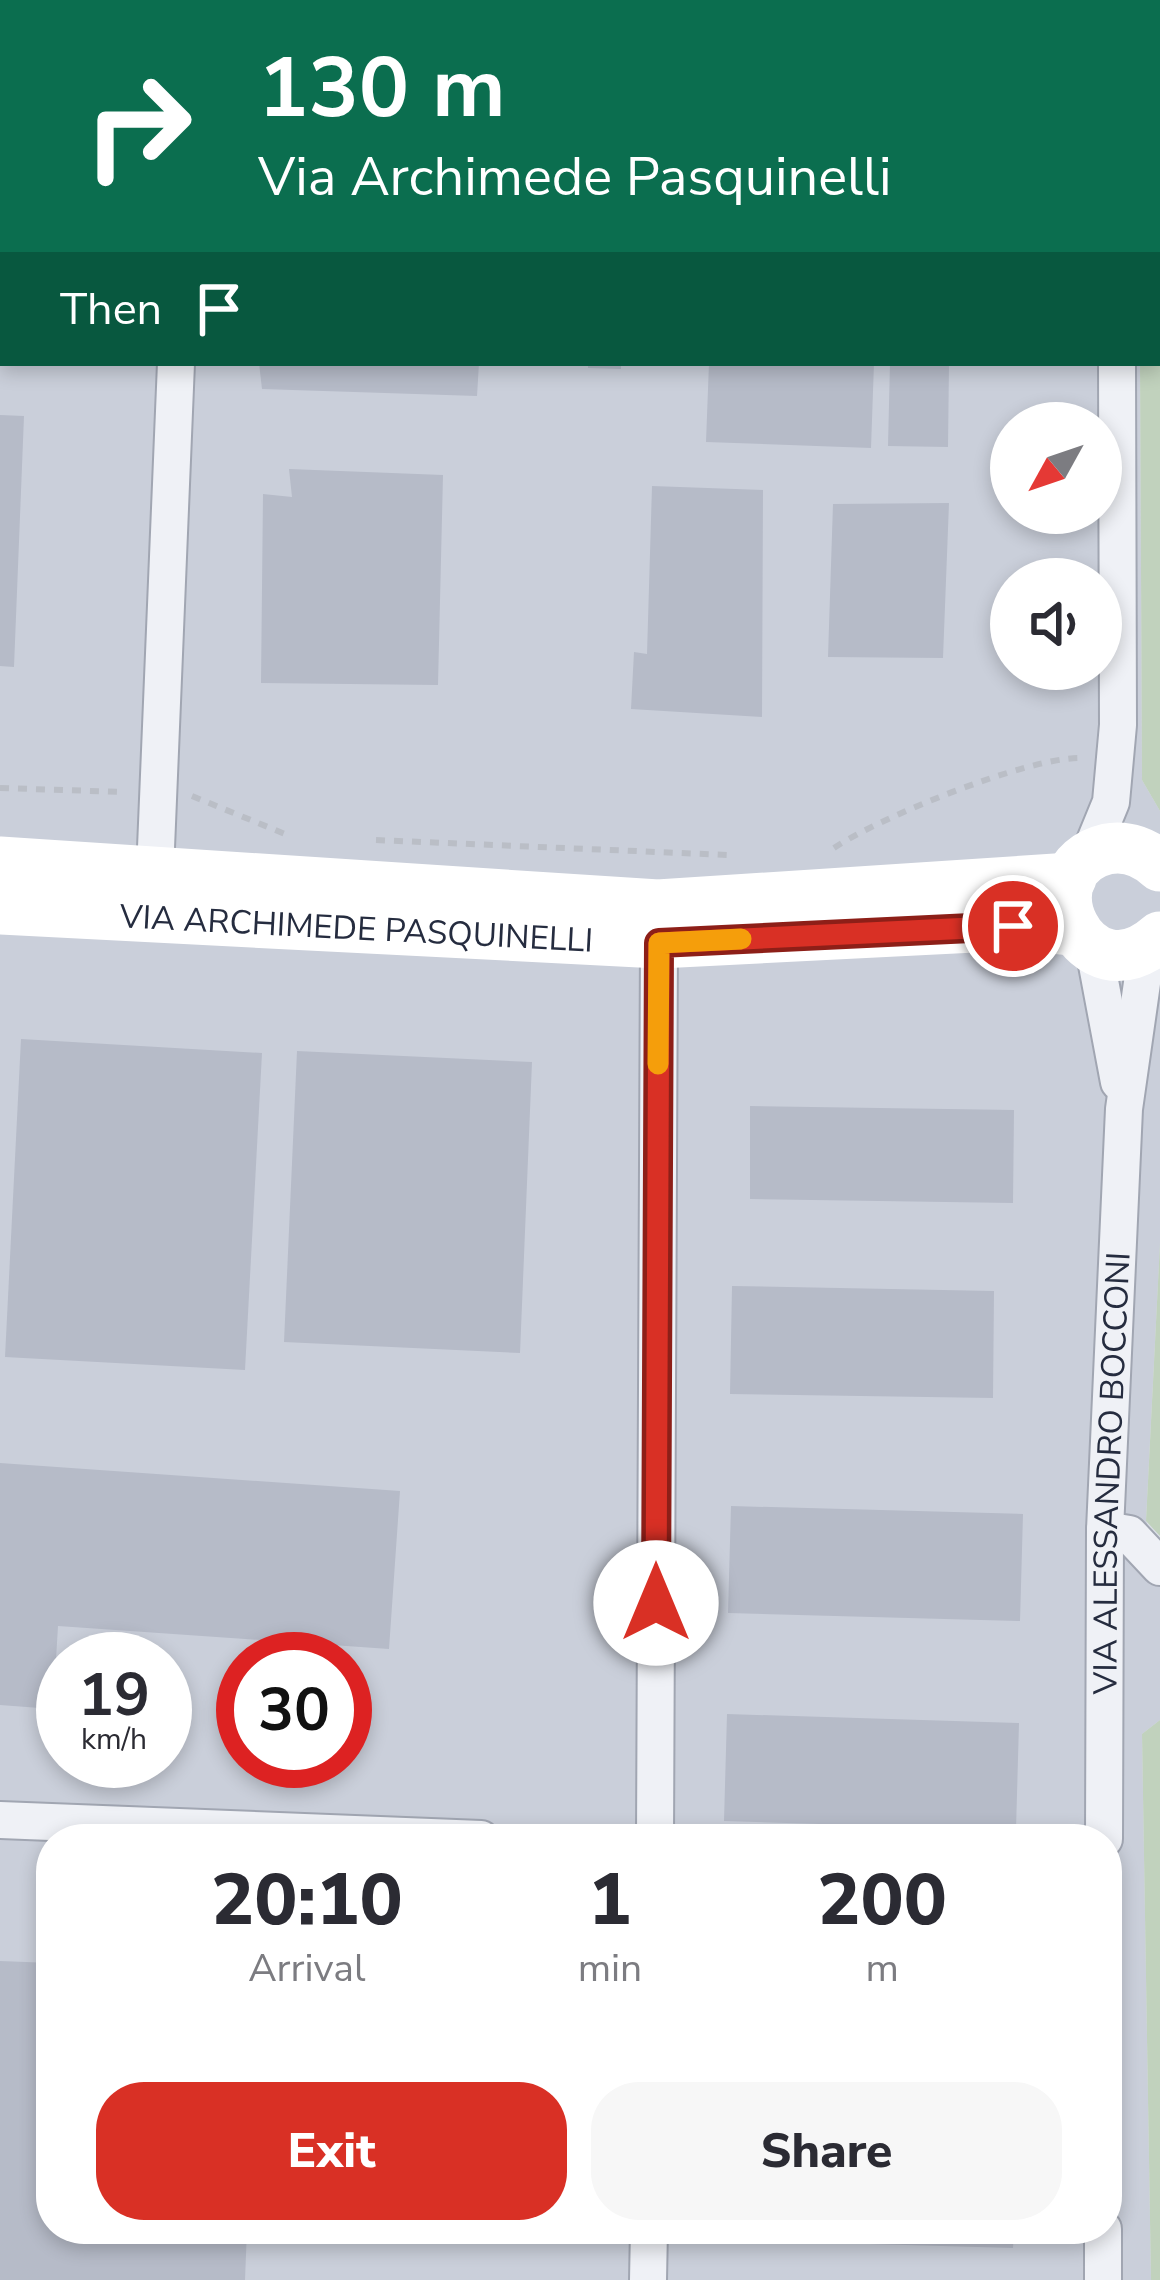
<!DOCTYPE html>
<style>
:root{--surface:#fff;--page:#f7f7f7;--text:#2b2b33;--muted:#7c7c81;--accent:#d93025}
body{margin:0;font-family:"Nunito Sans",sans-serif;background:var(--page);color:var(--text);height:100vh;display:flex;flex-direction:column;font-size:45px;white-space:nowrap}
*{box-sizing:border-box;margin:0}
p{font-size:39px;color:var(--muted)}
.icon{flex:none;width:66px;height:66px;fill:none;stroke:currentColor;stroke-width:2;stroke-linecap:round;stroke-linejoin:round}
.map{position:relative;flex:1;overflow:hidden}
.sheet{position:absolute;left:36px;top:1824px;width:1086px;height:420px;display:flex;flex-direction:column;background:var(--surface);border-radius:48px;box-shadow:0 6px 18px #0003}
.sheet>*{flex:none}
.guide{position:absolute;left:0px;top:0px;width:1161px;height:366px;box-shadow:0 6px 18px #0003;background:#0b6e4f;color:#fff;overflow:hidden}
.needle{width:78px;rotate:230deg}
.tools{position:absolute;left:990px;top:402px;display:grid;gap:24px}
.tools a{display:grid;place-items:center;width:132px;height:132px;border-radius:50%;background:var(--surface);box-shadow:0 6px 18px #0003;font-size:60px}
.speed{position:absolute;left:36px;top:1632px;display:flex;gap:24px;font-size:60px;font-weight:700;text-align:center}
.speed>*{display:grid;place-content:center;width:156px;height:156px;border-radius:50%;background:var(--surface);box-shadow:0 6px 18px #0003;line-height:1}
.speed small{font-size:30px;font-weight:400}
.speed .limit{border:18px solid #d22;background:#fff;color:#111}
.pin{position:absolute;display:grid;place-items:center;width:102px;height:102px;color:#fff;margin:-51px;border:6px solid #fff;border-radius:50%;box-shadow:0 3px 12px #0007}
.me{position:absolute;width:132px;margin:-66px;rotate:0deg;stroke-linejoin:round;filter:drop-shadow(0 0 9px #0008)}
.turn{display:flex;align-items:center;gap:42px;height:252px;padding:0 60px;font-size:54px}
.turn .icon{width:156px;height:156px;stroke-width:2.5}
.turn b{display:block;font-size:84px;line-height:102px}
.then{display:flex;align-items:center;height:114px;padding:0 60px;background:#0003;gap:24px;font-size:45px}
.eta{display:flex;justify-content:space-evenly;align-items:center;height:204px;text-align:center}
.eta b{font-size:72px;font-weight:800;line-height:84px}
.cta{display:flex;gap:24px;margin-top:auto;padding:24px 60px}
.cta a{flex:1;height:138px;border-radius:48px;background:var(--accent);color:#fff;font-size:48px;font-weight:800;line-height:138px;text-align:center}
.cta a+a{background:var(--page);color:var(--text)}
.map>svg:first-child{display:block}
.built{fill:#cacfda;fill-rule:evenodd}
.green{fill:#c1d2bd}
.building{fill:#b6bbc8}
.lines{fill:none;stroke-linecap:round;stroke-linejoin:round}
.street-casing{stroke:#a1a6b2;stroke-width:40}
.path{stroke:#babec6;stroke-width:6;stroke-dasharray:9 9;stroke-linecap:butt}
.street{stroke:#eff1f6;stroke-width:36}
.secondary{stroke:#fff;stroke-width:51}
.route-casing{stroke:#8d1f18;stroke-width:30}
.route{stroke:#d93025;stroke-width:21}
.slow{stroke:#f59e0b;stroke-width:21}
.labels{text-anchor:middle;stroke-width:9;stroke-linejoin:round;paint-order:stroke}
.street-label{font-size:33px;fill:#252c3f;stroke:#eceff5}
</style>
<div class="map">
<svg width="1160" height="2280" viewBox="0 0 1160 2280">
<rect width="100%" height="100%" fill="#dce0e8"/>
<path class="built" d="M 0,0 L 1138,0 L 3,3 L 3,363 L 1140,363 L 1142,780 L 1160,811 L 1160,1243 L 1146,1520 L 1160,1571 L 1160,1720 L 1142,1734 L 1151,2280 L 0,2280 ZM 1011,423 L 1101,423 L 1101,513 L 1011,513 ZM 1011,579 L 1101,579 L 1101,669 L 1011,669 ZM 63,1659 L 165,1659 L 165,1761 L 63,1761 ZM 243,1659 L 345,1659 L 345,1761 L 243,1761 ZM 51,1839 L 1107,1839 L 1107,2229 L 51,2229 Z"/>
<g class="green">
<polygon points="1138,0 1160,0 1160,811 1142,780 1140,363 1158,363 1158,3"/>
<polygon points="1160,1243 1160,1536 1146,1521"/>
<polygon points="1160,1720 1160,2280 1151,2280 1142,1734"/>
</g>
<g class="building">
<polygon points="259,363 479,363 477,396 262,389"/>
<polygon points="588,363 621,363 621,369 588,368"/>
<polygon points="709,363 874,363 871,448 706,442"/>
<polygon points="890,363 949,363 948,447 888,446"/>
<polygon points="0,415 24,416 14,667 0,666"/>
<polygon points="289,469 443,475 438,685 261,683 263,494 292,497"/>
<polygon points="652,486 763,490 762,717 631,709 634,652 647,654"/>
<polygon points="949,503 943,658 828,657 833,504"/>
<polygon points="21,1039 262,1053 245,1370 5,1357"/>
<polygon points="297,1051 532,1062 520,1353 284,1342"/>
<polygon points="750,1106 1014,1110 1013,1203 750,1199"/>
<polygon points="732,1286 994,1291 993,1398 730,1394"/>
<polygon points="0,1463 400,1491 389,1649 58,1626 53,1709 0,1705"/>
<polygon points="731,1506 1023,1514 1020,1621 728,1613"/>
<polygon points="727,1714 1019,1723 1016,1830 724,1821"/>
<polygon points="0,1961 51,1963 51,2229 247,2229 245,2280 0,2280"/>
<polygon points="722,2229 1014,2229 1013,2248 722,2240"/>
</g>
<g class="lines">
<g class="street-casing">
<g id="street">
<polyline points="1116,0 1116,3"/>
<polyline points="192,3 192,0"/>
<polyline points="1088,858 1111,802 1118,725 1117,363"/>
<polyline points="155,872 176,363"/>
<polyline points="1094,949 1119,1082"/>
<polyline points="1105,1530 1129,1534 1160,1567"/>
<polyline points="0,1820 481,1839"/>
<polyline points="655,1839 659,943"/>
<path id="s1" d="M 1104,1839 L 1105,1530 L 1124,1109 L 1147,948"/>
<polyline points="648,2280 649,2229"/>
<polyline points="1103,2280 1103,2229"/>
</g>
</g>
<g class="path">
<polyline points="0,788 125,792"/>
<polyline points="192,796 285,834"/>
<polyline points="376,840 728,855"/>
<path d="M 834,848 C 880,817 1024,759 1078,758"/>
</g>
<use href="#street" class="street"/>
<g class="secondary">
<polyline points="0,862 658,905 1071,878"/>
<path d="M 1160,866 C 1146,853 1127,845 1107,849 C 1023,869 1084,1004 1160,937"/>
<path id="s2" d="M 0,909 L 659,943 L 1014,925 L 1074,930"/>
</g>
</g>
<g class="lines">
<g class="route-casing">
<polyline id="route" points="656,1603 659,943 1013,926"/>
</g>
<use href="#route" class="route"/>
<polyline class="slow" points="658,1064 659,943 741,939"/>
</g>
<g class="labels">
<g class="street-label">
<text dy="12" stroke="none"><textPath href="#s2" startOffset="357">VIA ARCHIMEDE PASQUINELLI</textPath></text>
<text dy="12" stroke="none"><textPath href="#s1" startOffset="366">VIA ALESSANDRO BOCCONI</textPath></text>
</g>
</g>
</svg>
<div class="tools">
<a><svg class="needle" viewBox="-14 -14 28 28"><path d="M0-13l5 13h-10z" fill="#e53935"/><path d="M0 13l5-13h-10z" fill="#7c7c81"/></svg></a>
<a><svg class="icon" aria-label="sound" viewBox="0 0 24 24"><path d="M4 9h4l5-4v14l-5-4H4zM17 9q2 3 0 6"/></svg></a>
</div>
<div class="speed"><div>19<small>km/h</small></div><div class="limit">30</div></div>
<div class="pin" style="left:1013px;top:926px;background:#d93025"><svg class="icon" aria-label="arrive" viewBox="0 0 24 24"><path d="M6 21V4h12l-3 4 3 4H6"/></svg></div>
<svg class="me" style="left:656px;top:1603px" viewBox="-20 -20 40 40"><circle r="19" fill="#fff"/><path d="M0-13L10 11 0 6-10 11z" fill="#d93025"/></svg>
<div class="guide">
<div class="turn"><svg class="icon" aria-label="right" viewBox="0 0 24 24"><path d="M7 20v-9h11M14 6l5 5-5 5"/></svg><div><b>130 m</b>Via Archimede Pasquinelli</div></div>
<div class="then">Then<svg class="icon" aria-label="arrive" viewBox="0 0 24 24"><path d="M6 21V4h12l-3 4 3 4H6"/></svg></div>
</div>
<section class="sheet">
<div class="eta">
<div><b>20:10</b><p>Arrival</p></div>
<div><b>1</b><p>min</p></div>
<div><b>200</b><p>m</p></div>
</div>
<div class="cta"><a>Exit</a><a>Share</a></div>
</section>
</div>
